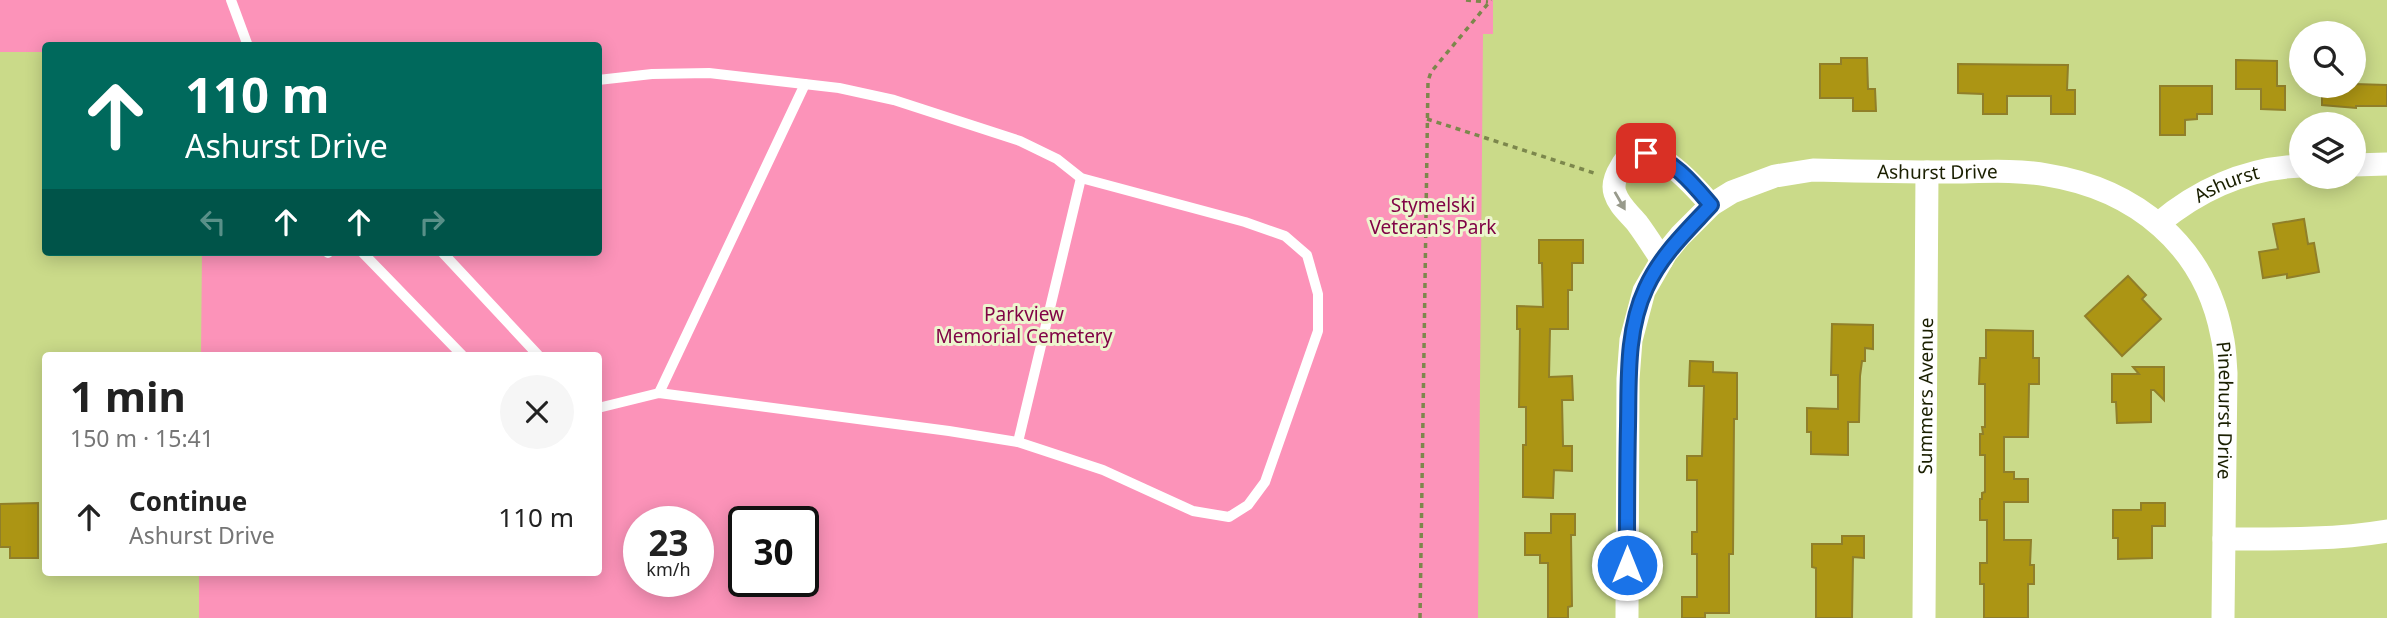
<!DOCTYPE html>
<meta charset="utf-8">
<style>
:root{--surface:#fff;--page:#f6f6f6;--text:#222;--muted:#767676}
body{margin:0;font-family:"Noto Sans",sans-serif;background:var(--page);color:var(--text);height:100vh;display:flex;flex-direction:column;font-size:26px;white-space:nowrap}
*{box-sizing:border-box;margin:0}
p{font-size:23px;color:var(--muted)}
.icon{flex:none;width:38px;height:38px;fill:none;stroke:currentColor;stroke-width:2;stroke-linecap:round;stroke-linejoin:round}
.map{position:relative;flex:1;overflow:hidden}
.side{position:absolute;left:42px;top:352px;width:560px;height:224px;display:flex;flex-direction:column;background:var(--surface);border-radius:7px;box-shadow:0 4px 18px #0003}
.side>*{flex:none}
.banner{position:absolute;left:42px;top:42px;width:560px;height:214px;border-radius:7px;box-shadow:0 4px 18px #0003;background:#00695c;color:#fff;overflow:hidden}
.buttons{position:absolute;left:2289px;top:21px;display:grid;gap:14px}
.buttons a{display:grid;place-items:center;width:77px;height:77px;border-radius:50%;background:var(--surface);box-shadow:0 4px 18px #0003;font-size:35px}
.speed{position:absolute;left:623px;top:506px;display:flex;gap:14px;font-size:35px;font-weight:700;text-align:center}
.speed>*{display:grid;place-content:center;width:91px;height:91px;border-radius:50%;background:var(--surface);box-shadow:0 4px 18px #0003;line-height:1}
.speed small{font-size:18px;font-weight:400}
.speed .limit{border:4px solid #111;border-radius:10px;background:#fff;color:#111}
.pin{position:absolute;display:grid;place-items:center;width:60px;height:60px;color:#fff;margin:-30px;border-radius:14px;box-shadow:0 4px 10px #0006}
.me{position:absolute;width:77px;margin:-38px;rotate:0deg;stroke-linejoin:round;filter:drop-shadow(0 0 5px #0008)}
.turn{display:flex;align-items:center;gap:24px;height:147px;padding:0 28px;font-size:32px}
.turn .icon{width:91px;height:91px;stroke-width:2.5}
.turn b{display:block;font-size:49px;line-height:60px}
.lanes{display:flex;align-items:center;height:66px;padding:0 28px;background:#0003;justify-content:center;gap:35px;direction:ltr}
.lanes .off{opacity:.35}
.round{display:grid;place-items:center;flex:none;width:74px;height:74px;border-radius:37px;background:var(--page)}
.summary{display:flex;align-items:center;justify-content:space-between;height:119px;padding:0 28px}
h1{font-size:42px;font-weight:700;line-height:52px}
ul{padding:0;list-style:none}
li{display:flex;align-items:center;gap:21px;height:91px;padding:0 28px}
li div{flex:1}
li b{display:block;font-size:26px}
li em{font-style:normal}
.map>svg:first-child{display:block}
.green{fill:#fc93b9;fill-rule:evenodd}
.building{fill:#ac9514;stroke:#907f29;stroke-width:2}
.lines{fill:none;stroke-linecap:round;stroke-linejoin:round}
.path{stroke:#7c874c;stroke-width:3.5;stroke-dasharray:5 5;stroke-linecap:butt}
.lane{stroke:#fff;stroke-width:10}
.street{stroke:#fff;stroke-width:23}
.oneway{fill:#989a8c}
.route-casing{stroke:#114b97;stroke-width:18}
.route{stroke:#1a73e8;stroke-width:12}
.labels{text-anchor:middle;stroke-width:6;stroke-linejoin:round;paint-order:stroke}
.street-label{font-size:19px;fill:#1a1f00;stroke:#edf6cf}
.park-label{font-size:19px;fill:#810446;stroke:#edf6cf}
</style>
<div class="map">
<svg width="2387" height="618" viewBox="0 0 2387 618">
<rect width="100%" height="100%" fill="#cada89"/>
<path class="green" d="M 0,0 L 1493,0 L 1493,34 L 1483,34 L 1478,618 L 199,618 L 199,572 L 598,572 L 598,355 L 201,355 L 202,252 L 598,252 L 598,46 L 46,46 L 45,52 L 0,52 ZM 639,522 L 698,522 L 698,581 L 639,581 ZM 744,522 L 803,522 L 803,581 L 744,581 Z"/>
<g class="building">
<polygon points="1841,58 1867,58 1868,89 1875,89 1876,111 1853,111 1853,98 1820,98 1820,64 1841,64"/>
<polygon points="2236,60 2277,61 2277,86 2285,86 2285,110 2261,109 2261,89 2236,89"/>
<polygon points="1958,64 2068,65 2067,90 2075,90 2075,114 2051,114 2051,96 2007,96 2007,114 1983,114 1983,94 1958,93"/>
<polygon points="2354,84 2387,85 2387,106 2356,106 2356,108 2322,105 2322,86 2354,86"/>
<polygon points="2160,86 2212,86 2212,114 2197,114 2197,119 2185,120 2185,135 2160,135"/>
<polygon points="2304,219 2308,244 2314,243 2319,272 2287,278 2287,274 2263,278 2259,252 2278,249 2273,224"/>
<polygon points="1539,240 1583,240 1583,263 1572,263 1572,290 1568,290 1568,329 1550,329 1549,377 1572,376 1573,400 1562,400 1563,446 1572,446 1572,471 1554,470 1553,498 1523,497 1523,445 1526,445 1526,407 1519,407 1520,329 1517,329 1517,306 1543,307 1542,263 1539,263"/>
<polygon points="2128,276 2146,295 2142,299 2161,319 2122,356 2085,316"/>
<polygon points="1832,324 1873,325 1873,349 1865,348 1865,361 1862,361 1860,376 1859,422 1848,422 1848,455 1811,454 1811,432 1807,432 1807,408 1838,409 1838,375 1831,375"/>
<polygon points="1986,330 2033,331 2033,358 2039,358 2039,384 2029,384 2028,437 2004,437 2004,472 2014,472 2014,479 2028,479 2028,502 2004,502 2004,540 2031,540 2030,565 2034,565 2034,584 2028,584 2028,618 1984,618 1984,584 1980,584 1980,563 1987,563 1987,520 1980,520 1980,499 1982,499 1982,493 1985,492 1985,455 1980,455 1980,434 1983,434 1982,427 1985,427 1985,384 1979,384 1980,358 1986,358"/>
<polygon points="1690,361 1713,362 1713,372 1737,373 1737,419 1734,419 1733,554 1729,554 1729,613 1705,613 1705,618 1682,618 1682,597 1697,597 1697,554 1692,554 1692,532 1697,532 1697,480 1687,480 1687,456 1702,456 1704,386 1689,386"/>
<polygon points="2133,367 2164,367 2164,400 2154,390 2151,390 2151,422 2117,423 2116,402 2112,402 2112,374 2139,374"/>
<polygon points="38,503 38,558 10,558 10,547 0,547 0,504"/>
<polygon points="2141,503 2165,503 2165,526 2152,526 2152,558 2118,559 2118,538 2113,538 2113,510 2141,510"/>
<polygon points="1551,514 1575,514 1575,535 1571,535 1572,606 1568,607 1568,618 1548,618 1548,563 1540,563 1540,555 1525,555 1525,533 1551,533"/>
<polygon points="1842,536 1864,536 1864,558 1853,557 1852,618 1816,618 1816,568 1812,567 1812,544 1842,544"/>
</g>
<g class="lines">
<g class="path">
<polyline points="1466,0 1488,2"/>
<polyline points="1427,119 1594,173"/>
<polyline points="1420,618 1428,81 1431,72 1491,0"/>
</g>
<g class="lane">
<polyline points="231,0 248,46"/>
<polyline points="598,80 652,74 709,73 839,88 894,100 1020,141 1057,159 1081,178 1245,222 1285,236 1307,255 1318,294 1318,331 1265,482 1248,505 1229,517 1193,511 1103,470 1018,442 949,431 659,393 598,408"/>
<polyline points="362,252 462,355"/>
<polyline points="442,252 538,355"/>
<polyline points="328,253 329,252"/>
<polyline points="659,393 805,84"/>
<polyline points="1018,442 1081,178"/>
</g>
<g class="street">
<polyline points="2354,165 2387,164"/>
<path id="s1" d="M 2159,223 C 2201,188 2247,168 2301,166"/>
<path d="M 1662,260 C 1654,248 1646,235 1637,223 C 1629,213 1619,206 1615,193 C 1612,184 1616,175 1621,167 C 1643,125 1695,187 1711,205"/>
<path d="M 2224,539 C 2279,539 2333,540 2387,531"/>
<path id="s2" d="M 1627,618 L 1628,379 L 1631,340 L 1644,291 L 1666,253 L 1680,236 L 1711,205 L 1732,192 L 1775,176 L 1813,170 C 1857,171 1901,172 1946,172 C 1979,172 2014,169 2047,175 C 2135,189 2205,245 2222,336 C 2225,348 2225,361 2226,373 L 2223,618"/>
<path id="s3" d="M 1924,618 L 1927,172"/>
</g>
</g>
<defs><path id="oneway-solid" d="M-6-.8H1V-3.2L6.5 0L1 3.2V.8H-6Z" transform="scale(1.75)"/></defs>
<use class="oneway" href="#oneway-solid" transform="translate(1620 201) rotate(60)"/>
<g class="lines">
<g class="route-casing">
<path id="route" d="M 1627,565 C 1627,518 1627,472 1628,426 C 1629,380 1626,331 1646,288 C 1661,255 1686,232 1711,205 C 1693,184 1674,160 1646,153"/>
</g>
<use href="#route" class="route"/>
</g>
<g class="labels">
<g class="street-label">
<text dy="7" stroke="none"><textPath href="#s2" startOffset="672">Ashurst Drive</textPath></text>
<text dy="7" stroke="none"><textPath href="#s1" startOffset="79">Ashurst</textPath></text>
<text dy="7" stroke="none"><textPath href="#s3" startOffset="222">Summers Avenue</textPath></text>
<text dy="7" stroke="none"><textPath href="#s2" startOffset="1111">Pinehurst Drive</textPath></text>
</g>
<g class="park-label">
<text x="1433" y="212">Stymelski<tspan x="1433" dy="22">Veteran's Park</tspan></text>
<text x="1024" y="321">Parkview<tspan x="1024" dy="22">Memorial Cemetery</tspan></text>
</g>
</g>
</svg>
<div class="buttons">
<a><svg class="icon" aria-label="search" viewBox="0 0 24 24"><circle cx="10" cy="10" r="6"/><path d="M15 15l6 6"/></svg></a>
<a><svg class="icon" aria-label="layers" viewBox="0 0 24 24"><path d="M12 4l9 5-9 5-9-5zM3 14l9 5 9-5"/></svg></a>
</div>
<div class="speed"><div>23<small>km/h</small></div><div class="limit">30</div></div>
<div class="pin" style="left:1646px;top:153px;background:#d93025"><svg class="icon" aria-label="arrive" viewBox="0 0 24 24"><path d="M6 21V4h12l-3 4 3 4H6"/></svg></div>
<svg class="me" style="left:1627px;top:565px" viewBox="-20 -20 40 40"><circle r="17" fill="#1a73e8" stroke="#fff" stroke-width="3"/><path d="M0-11L8 9 0 5-8 9z" fill="#fff"/></svg>
<div class="banner">
<div class="turn"><svg class="icon" aria-label="ahead" viewBox="0 0 24 24"><path d="M12 20V5M6 11l6-6 6 6"/></svg><div><b>110 m</b>Ashurst Drive</div></div>
<div class="lanes"><svg class="icon off" aria-label="left" viewBox="0 0 24 24"><path d="M17 20v-9H6M10 6l-5 5 5 5"/></svg><svg class="icon" aria-label="ahead" viewBox="0 0 24 24"><path d="M12 20V5M6 11l6-6 6 6"/></svg><svg class="icon" aria-label="ahead" viewBox="0 0 24 24"><path d="M12 20V5M6 11l6-6 6 6"/></svg><svg class="icon off" aria-label="right" viewBox="0 0 24 24"><path d="M7 20v-9h11M14 6l5 5-5 5"/></svg></div>
</div>
<section class="side">
<div class="summary"><div><h1>1 min</h1><p>150 m · 15:41</p></div><a class="round"><svg class="icon" aria-label="close" viewBox="0 0 24 24"><path d="M6 6l12 12M18 6L6 18"/></svg></a></div>
<ul>
<li><svg class="icon" aria-label="ahead" viewBox="0 0 24 24"><path d="M12 20V5M6 11l6-6 6 6"/></svg><div><b>Continue</b><p>Ashurst Drive</p></div><em>110 m</em></li>
</ul>
</section>
</div>
